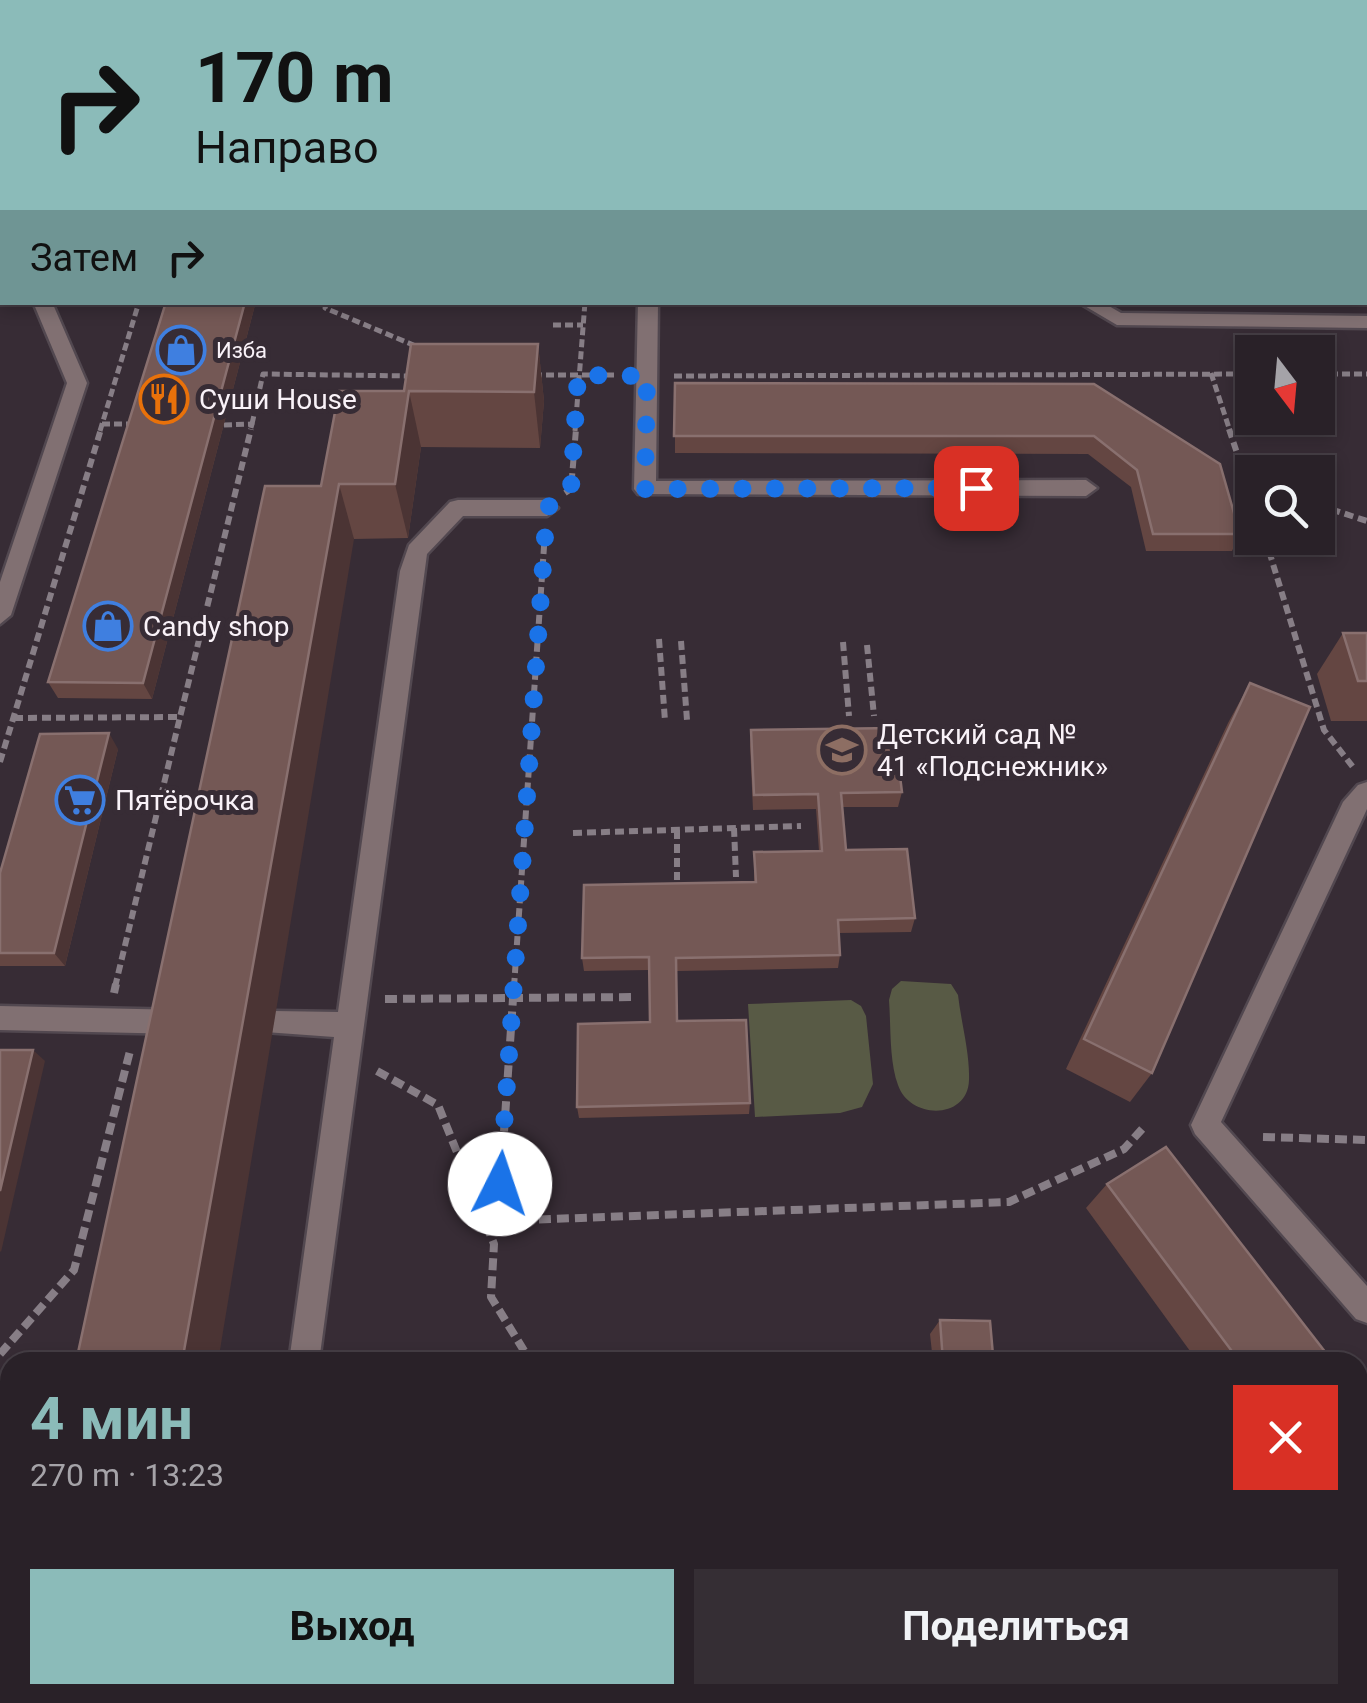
<!DOCTYPE html>
<html lang="ru">
<meta charset="utf-8">
<style>
:root{--surface:#292128;--page:#352e34;--text:#f1f3f6;--muted:#a5a3a8;--line:#453e45;--accent:#8bbbb9}
body{margin:0;font-family:Roboto,sans-serif;background:var(--page);color:var(--text);height:100vh;display:flex;flex-direction:column;font-size:38px;white-space:nowrap}
*{box-sizing:border-box;margin:0}
p{font-size:32px;color:var(--muted)}
.icon{flex:none;width:55px;height:55px;fill:none;stroke:currentColor;stroke-width:2;stroke-linecap:round;stroke-linejoin:round}
.map{position:relative;flex:1;overflow:hidden}
.drawer{position:absolute;left:0px;top:1352px;width:1368px;height:352px;display:flex;flex-direction:column;background:var(--surface);border-radius:30px 30px 0 0;box-shadow:0 5px 15px #0003,0 0 0 2px var(--line)}
.drawer>*{flex:none}
.guide{position:absolute;left:0px;top:0px;width:1368px;height:305px;box-shadow:0 5px 15px #0003,0 0 0 2px var(--line);background:#8bbbb9;color:#111;overflow:hidden}
.needle{width:65px;rotate:164deg}
.controls{position:absolute;left:1235px;top:335px;display:grid;gap:20px}
.controls a{display:grid;place-items:center;width:100px;height:100px;border-radius:0px;background:var(--surface);box-shadow:0 5px 15px #0003,0 0 0 2px var(--line);font-size:50px}
.pin{position:absolute;display:grid;place-items:center;width:85px;height:85px;color:#fff;margin:-42px;border-radius:20px;box-shadow:0 5px 15px #0006}
.me{position:absolute;width:110px;margin:-55px;rotate:4deg;stroke-linejoin:round;filter:drop-shadow(0 0 8px #0008)}
.turn{display:flex;align-items:center;gap:35px;height:210px;padding:0 30px;font-size:45px}
.turn .icon{width:130px;height:130px;stroke-width:2.5}
.turn b{display:block;font-size:70px;line-height:85px}
.then{display:flex;align-items:center;height:95px;padding:0 30px;background:#0003;gap:20px;font-size:38px}
.round{display:grid;place-items:center;flex:none;width:105px;height:105px;border-radius:0px;background:var(--page)}
.summary{display:flex;align-items:center;justify-content:space-between;height:170px;padding:0 30px}
h1{font-size:60px;font-weight:700;line-height:75px;color:var(--accent)}
.cta{display:flex;gap:20px;margin-top:auto;padding:20px 30px}
.cta a{flex:1;height:115px;border-radius:0px;background:var(--accent);color:#111;font-size:40px;font-weight:700;line-height:115px;text-align:center}
.cta a+a{background:var(--page);color:var(--text)}
.map>svg:first-child{display:block}
.green{fill:#585a45}
.lines{fill:none;stroke-linecap:round;stroke-linejoin:round}
.minor-casing{stroke:#524850;stroke-width:5}
.major-casing{stroke:#524850;stroke-width:5}
.path-far2{stroke:#877e86;stroke-width:5;stroke-dasharray:8 4;stroke-linecap:butt}
.path-far1{stroke:#877e86;stroke-width:6;stroke-dasharray:9 5;stroke-linecap:butt}
.path{stroke:#877e86;stroke-width:8;stroke-dasharray:12 6;stroke-linecap:butt}
.minor{fill:#817072;fill-rule:evenodd}
.major{fill:#d1afb4;fill-rule:evenodd}
.wall{fill:#644642}
.shaded-wall{fill:#4b3434}
.building{fill:#745855;stroke:#89706f;stroke-width:2.5}
.route{stroke:#1a73e8;stroke-width:18;stroke-dasharray:0 32.4}
.labels{text-anchor:middle;stroke-width:10;stroke-linejoin:round;paint-order:stroke}
.far-poi-label{font-size:22px;fill:#f9f2f8;stroke:#372c35;text-anchor:start}
.poi-label{font-size:28px;fill:#f9f2f8;stroke:#372c35;text-anchor:start}
</style>
<div class="map">
<svg width="1367" height="1703" viewBox="0 0 1367 1703">
<rect width="100%" height="100%" fill="#372c35"/>
<g class="green">
<path d="M 901,981 L 951,984 L 958,995 C 961,1022 970,1053 969,1080 C 968,1120 910,1120 898,1085 C 889,1061 891,1026 889,1000 L 892,989 Z"/>
<polygon points="851,1000 861,1006 866,1016 873,1084 862,1107 840,1113 755,1117 748,1004"/>
</g>
<g class="lines">
<g class="minor-casing">
<g id="minor">
<polygon points="128,0 144,0 145,2 129,2"/>
<polygon points="160,0 178,0 179,2 162,2"/>
<polygon points="0,196 2,197 2,214 0,213"/>
<polygon points="33,302 52,302 87,383 11,615 0,624 0,582 67,383"/>
<polygon points="638,302 658,302 656,481 1086,480 1097,488 1086,496 638,494 634,489"/>
<polygon points="1078,302 1102,302 1121,313 1367,316 1367,328 1117,325"/>
<polygon points="458,500 547,500 558,508 547,516 463,516 427,554 319,1362 289,1362 334,1037 265,1032 261,1023 265,1014 274,1011 338,1012 400,571 409,545 450,502"/>
<polygon points="1367,782 1367,809 1221,1122 1367,1286 1367,1323 1356,1319 1195,1134 1191,1125 1343,802 1358,785"/>
<polygon points="0,1006 183,1010 192,1013 196,1022 192,1031 183,1034 0,1030"/>
<polygon points="243,1695 277,1695 276,1703 242,1703"/>
</g>
</g>
<g class="major-casing">
<polygon id="major" points="2,8 2,23 0,24 0,9"/>
</g>
<g class="path-far2">
<polyline points="1285,0 1291,2"/>
<polyline points="1340,0 1344,2"/>
<polyline points="604,2 611,0"/>
<polyline points="327,302 325,308 418,347"/>
<polyline points="553,325 583,325"/>
<polyline points="1211,373 1230,431"/>
<polyline points="1318,374 1367,374"/>
<polyline points="534,375 616,375"/>
<polyline points="674,376 1252,374"/>
<polyline points="102,424 136,424"/>
<polyline points="252,424 263,374 411,376"/>
<polyline points="224,425 252,424 250,431"/>
<polyline points="100,431 139,302"/>
<polyline points="575,431 585,302"/>
</g>
<g class="path-far1">
<polyline points="1229,429 1252,498"/>
<polyline points="565,493 571,489 576,429"/>
<polyline points="1318,505 1367,521"/>
<polyline points="1265,538 1324,730 1353,767"/>
<polyline points="659,639 665,721"/>
<polyline points="681,641 687,720"/>
<polyline points="843,642 849,716"/>
<polyline points="867,645 874,716"/>
<polyline points="14,718 180,717 251,429"/>
<polyline points="0,762 101,429"/>
<polyline points="734,828 736,877"/>
<polyline points="677,830 677,880"/>
<polyline points="573,833 801,826"/>
<polyline points="115,987 180,717"/>
<polyline points="514,987 545,532"/>
</g>
<g class="path">
<polyline points="114,993 116,984"/>
<polyline points="385,999 636,997"/>
<polyline points="377,1071 438,1105 494,1244 491,1297 531,1362"/>
<polyline points="1263,1137 1367,1140"/>
<polyline points="498,1221 514,984"/>
<polyline points="487,1228 498,1221 1009,1202 1124,1149 1144,1127"/>
<polyline points="0,1354 74,1270 130,1051"/>
<polyline points="500,1695 501,1703"/>
<polyline points="755,1695 761,1703"/>
<polyline points="409,1703 418,1695"/>
</g>
<use href="#minor" class="minor"/>
<use href="#major" class="major"/>
</g>
<g class="wall">
<rect x="1365" y="204" width="2" height="77"/>
<polygon points="255,305 152,699 58,698 48,682"/>
<polygon points="538,344 544,401 540,448 421,447 408,538 354,539 321,486 404,391"/>
<polygon points="675,383 1094,384 1240,534 1232,551 1146,551 1131,487 1088,454 675,453"/>
<polygon points="1343,633 1367,633 1367,721 1331,721 1317,674"/>
<polygon points="1250,683 1152,1073 1130,1102 1066,1069 1228,723"/>
<polygon points="751,730 902,792 898,807 842,807 846,850 915,918 911,932 839,933 840,955 838,968 677,971 677,1021 750,1103 749,1114 579,1118 577,1107 650,1022 649,970 584,971 582,958 754,882 754,852 819,851 816,809 753,810 750,746"/>
<polygon points="118,749 65,966 0,966 0,873"/>
<polygon points="1107,1184 1333,1362 1198,1362 1086,1208"/>
<polygon points="940,1320 993,1355 1021,1362 933,1362 930,1334"/>
<polygon points="1358,1394 1367,1407 1367,1594 1358,1581"/>
<polygon points="907,1695 999,1695 1000,1703 907,1703"/>
<polygon points="1064,1695 1266,1695 1257,1703 1065,1703"/>
</g>
<g class="shaded-wall">
<polygon points="303,0 331,0 330,2 302,2"/>
<polygon points="953,0 986,0 984,2 952,2"/>
<polygon points="245,302 254,302 255,305 152,699 143,683"/>
<polygon points="538,344 544,401 540,448 534,392"/>
<polygon points="409,391 421,447 408,538 395,484"/>
<polygon points="339,484 354,539 218,1362 182,1362"/>
<polygon points="109,733 118,749 65,966 54,953"/>
<polygon points="33,1050 45,1061 1,1252 0,1251 0,1191"/>
</g>
<g class="building">
<polygon points="247,0 303,0 302,2 246,2"/>
<polygon points="882,0 953,0 952,2 876,2"/>
<rect x="1365" y="204" width="2" height="31"/>
<polygon points="166,302 245,302 143,683 48,682"/>
<polygon points="411,344 538,344 534,392 409,391 395,484 339,484 182,1362 76,1362 265,486 321,486 339,391 404,391"/>
<polygon points="675,383 1094,384 1220,464 1240,534 1153,534 1137,470 1094,436 674,436"/>
<polygon points="1343,633 1367,633 1367,681 1358,681"/>
<polygon points="1250,683 1310,707 1152,1073 1084,1039"/>
<polygon points="894,728 902,792 841,793 846,850 907,849 915,918 838,920 840,955 676,958 677,1021 746,1020 750,1103 577,1107 578,1024 650,1022 649,957 582,958 584,885 756,882 754,852 822,851 818,794 754,795 751,730"/>
<polygon points="109,733 54,953 0,953 0,873 40,734"/>
<polygon points="0,1050 33,1050 0,1191"/>
<polygon points="1166,1147 1333,1362 1240,1362 1107,1184"/>
<polygon points="940,1320 990,1321 993,1355 1020,1355 1021,1362 943,1362"/>
<polygon points="1358,1394 1367,1407 1367,1534 1358,1521"/>
<rect x="0" y="1560" width="10" height="129"/>
<polygon points="917,1695 999,1695 1000,1703 917,1703"/>
<polygon points="1077,1695 1266,1695 1257,1703 1078,1703"/>
</g>
<g class="lines">
<polyline class="route" points="500,1184 547,508 571,488 578,375 647,376 645,489 976,488"/>
</g>
<defs>
<g id="shop-ring" transform="scale(2.5)"><circle r="9.5" fill="#372c35" stroke="#3f7fe0" stroke-width="1.5"/><path d="M-5-2.5h2.3a2.7 3.5 0 0 1 5.4 0H5L5.5 6h-11ZM-1.5-2.5h3a1.5 2.3 0 0 0-3 0Z" fill="#3f7fe0"/></g>
<g id="restaurant-ring" transform="scale(2.5)"><circle r="9.5" fill="#372c35" stroke="#e8710a" stroke-width="1.5"/><path d="M-5-6h1v4h1v-4h1v4h1v-4h1v5L-1.5 .5V6h-2V.5L-5-1ZM5-6V6H3V1.5H1.5Q1.5-4 5-6Z" fill="#e8710a"/></g>
<g id="school-ring" transform="scale(2.5)"><circle r="9.5" fill="#372c35" stroke="#8d6e63" stroke-width="1.5"/><path d="M0-5L7-2L0 1L-7-2ZM-4 1L0 2.5L4 1V4Q0 6-4 4Z" fill="#8d6e63"/></g>
<g id="supermarket-ring" transform="scale(2.5)"><circle r="9.5" fill="#372c35" stroke="#3f7fe0" stroke-width="1.5"/><path d="M-6-5.5h2.5l.6 2H6L4.5 2H-2.5L-4.4-4H-6ZM-1.5 3.2a1.3 1.3 0 1 0 .1 0ZM3 3.2a1.3 1.3 0 1 0 .1 0Z" fill="#3f7fe0"/></g>
</defs>
<g fill-rule="evenodd">
<use href="#shop-ring" x="181" y="350"/>
<use href="#restaurant-ring" x="164" y="399"/>
<use href="#shop-ring" x="108" y="626"/>
<use href="#school-ring" x="842" y="750"/>
<use href="#supermarket-ring" x="80" y="800"/>
</g>
<g class="labels">
<g class="far-poi-label">
<text x="216" y="358">Изба</text>
</g>
<g class="poi-label">
<text x="199" y="409">Суши House</text>
<text x="143" y="636">Candy shop</text>
<text x="877" y="744">Детский сад №<tspan x="877" dy="32">41 «Подснежник»</tspan></text>
<text x="115" y="810">Пятёрочка</text>
</g>
</g>
</svg>
<div class="controls">
<a><svg class="needle" viewBox="-14 -14 28 28"><path d="M0-13l5 13h-10z" fill="#e53935"/><path d="M0 13l5-13h-10z" fill="#a5a3a8"/></svg></a>
<a><svg class="icon" aria-label="search" viewBox="0 0 24 24"><circle cx="10" cy="10" r="6"/><path d="M15 15l6 6"/></svg></a>
</div>
<div class="pin" style="left:976px;top:488px;background:#d93025"><svg class="icon" aria-label="arrive" viewBox="0 0 24 24"><path d="M6 21V4h12l-3 4 3 4H6"/></svg></div>
<svg class="me" style="left:500px;top:1184px" viewBox="-20 -20 40 40"><circle r="19" fill="#fff"/><path d="M0-13L10 11 0 6-10 11z" fill="#1a73e8"/></svg>
<div class="guide">
<div class="turn"><svg class="icon" aria-label="right" viewBox="0 0 24 24"><path d="M7 20v-9h11M14 6l5 5-5 5"/></svg><div><b>170 m</b>Направо</div></div>
<div class="then">Затем<svg class="icon" aria-label="right" viewBox="0 0 24 24"><path d="M7 20v-9h11M14 6l5 5-5 5"/></svg></div>
</div>
<section class="drawer">
<div class="summary"><div><h1>4 мин</h1><p>270 m · 13:23</p></div><a class="round" style="background:#d93025;color:#fff"><svg class="icon" aria-label="close" viewBox="0 0 24 24"><path d="M6 6l12 12M18 6L6 18"/></svg></a></div>
<div class="cta"><a>Выход</a><a>Поделиться</a></div>
</section>
</div>
